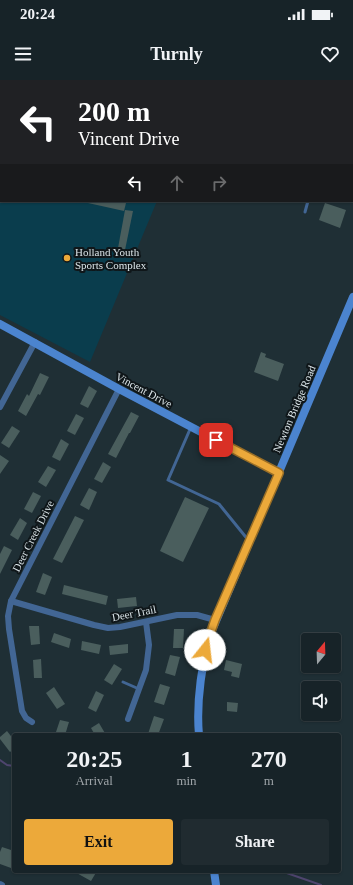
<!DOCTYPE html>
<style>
:root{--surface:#172328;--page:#202b30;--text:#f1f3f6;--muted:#9ea4a8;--line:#364045;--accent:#eca93a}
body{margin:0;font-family:Georgia,serif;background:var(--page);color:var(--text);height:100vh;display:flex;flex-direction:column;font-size:15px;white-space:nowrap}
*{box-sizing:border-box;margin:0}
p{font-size:13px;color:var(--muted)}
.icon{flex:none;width:22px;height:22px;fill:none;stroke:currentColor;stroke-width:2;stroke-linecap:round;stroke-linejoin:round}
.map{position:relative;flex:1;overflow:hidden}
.sheet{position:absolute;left:12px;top:653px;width:329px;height:140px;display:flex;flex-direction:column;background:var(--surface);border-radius:4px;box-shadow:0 1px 3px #0004,0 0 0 1px var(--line)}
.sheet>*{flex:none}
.guide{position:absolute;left:0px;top:0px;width:353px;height:122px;box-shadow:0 1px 3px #0004,0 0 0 1px var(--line);background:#202124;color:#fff;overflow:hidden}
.needle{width:26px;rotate:19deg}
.buttons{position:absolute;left:301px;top:553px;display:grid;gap:8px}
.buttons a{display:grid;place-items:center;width:40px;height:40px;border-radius:4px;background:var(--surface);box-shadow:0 1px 3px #0004,0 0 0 1px var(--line);font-size:20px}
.pin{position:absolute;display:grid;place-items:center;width:34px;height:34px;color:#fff;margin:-17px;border-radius:8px;box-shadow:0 2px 6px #0006}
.me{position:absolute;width:44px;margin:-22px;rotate:16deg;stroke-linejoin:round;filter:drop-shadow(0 0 3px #0008)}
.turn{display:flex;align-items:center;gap:14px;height:84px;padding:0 12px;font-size:18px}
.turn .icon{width:52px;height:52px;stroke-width:2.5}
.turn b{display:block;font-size:28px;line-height:34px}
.lanes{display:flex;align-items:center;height:38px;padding:0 12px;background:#0003;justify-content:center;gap:20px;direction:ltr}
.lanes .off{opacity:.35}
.eta{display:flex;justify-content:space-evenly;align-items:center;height:68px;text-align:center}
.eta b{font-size:24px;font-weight:600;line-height:28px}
.cta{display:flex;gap:8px;margin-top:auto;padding:8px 12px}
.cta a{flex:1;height:46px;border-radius:4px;background:var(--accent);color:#111;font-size:16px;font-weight:600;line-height:46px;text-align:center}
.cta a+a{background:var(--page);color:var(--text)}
.status{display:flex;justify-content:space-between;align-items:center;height:28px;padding:0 20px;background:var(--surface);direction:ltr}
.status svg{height:11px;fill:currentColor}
header{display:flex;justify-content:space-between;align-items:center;height:52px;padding:0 12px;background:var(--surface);font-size:18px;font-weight:600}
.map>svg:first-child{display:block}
.green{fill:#0a3d4d}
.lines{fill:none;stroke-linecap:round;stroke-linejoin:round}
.stream{stroke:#4e456e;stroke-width:2}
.building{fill:#4a5e5d}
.lane{stroke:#426694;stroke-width:3}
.street{stroke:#426694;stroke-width:6}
.secondary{stroke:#4b84cf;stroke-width:8}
.route-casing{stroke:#996e26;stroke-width:10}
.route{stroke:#eca93a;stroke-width:7}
.poi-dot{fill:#eca93a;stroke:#0f1619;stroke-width:1.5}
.labels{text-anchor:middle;stroke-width:4;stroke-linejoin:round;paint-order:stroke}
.poi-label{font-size:11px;fill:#dbe5e9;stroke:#0f1619;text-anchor:start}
.street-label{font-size:11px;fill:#dbe5e9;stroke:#0f1619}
</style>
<div class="status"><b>20:24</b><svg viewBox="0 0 49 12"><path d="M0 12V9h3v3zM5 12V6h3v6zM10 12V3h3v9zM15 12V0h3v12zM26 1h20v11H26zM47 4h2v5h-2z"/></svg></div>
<header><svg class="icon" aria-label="menu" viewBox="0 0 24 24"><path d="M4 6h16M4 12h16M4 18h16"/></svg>Turnly<svg class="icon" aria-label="heart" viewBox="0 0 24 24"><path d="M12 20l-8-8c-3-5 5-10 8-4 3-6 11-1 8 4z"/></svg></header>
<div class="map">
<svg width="353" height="805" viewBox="0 0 353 805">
<rect width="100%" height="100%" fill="#1f2f35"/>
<polygon class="green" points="0,0 207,0 1,1 1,121 157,121 90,282 0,235"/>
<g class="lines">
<g class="stream">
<polyline points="0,680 7,685 14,686"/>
<polyline points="281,791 321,805"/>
</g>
</g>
<g class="building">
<polygon points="88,121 118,121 126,123 124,131 88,123"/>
<polygon points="325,123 346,130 340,148 319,140"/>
<polygon points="125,130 133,131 125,170 118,168"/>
<polygon points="261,272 266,274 265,277 284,284 278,301 254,292"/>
<polygon points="40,293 49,297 40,315 38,314 26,336 18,331 27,314 29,316"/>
<polygon points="89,306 97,311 88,328 80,324"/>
<polygon points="131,332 139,336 130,353 129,353 116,378 108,374"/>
<polygon points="76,334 84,338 75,355 67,351"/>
<polygon points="12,346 20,351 9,368 1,363"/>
<polygon points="61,359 69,364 60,381 52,377"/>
<polygon points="0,375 9,381 0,394"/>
<polygon points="103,382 111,387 102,403 94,399"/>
<polygon points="48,386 56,390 46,407 38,402"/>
<polygon points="89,408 97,412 89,430 80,425"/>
<polygon points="33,412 41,416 32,433 24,429"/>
<polygon points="185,417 209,428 183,482 160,471"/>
<polygon points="75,436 84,440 62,483 53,479"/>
<polygon points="20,438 27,443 18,460 10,455"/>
<polygon points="4,466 12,470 0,494 0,474"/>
<polygon points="43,493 52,497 45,515 36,512"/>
<polygon points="64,505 108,516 106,525 62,514"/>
<polygon points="136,517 137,526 118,528 117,519"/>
<polygon points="29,546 39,546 40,564 31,565"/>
<polygon points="174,549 184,549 183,568 173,568"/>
<polygon points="54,553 71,559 69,568 51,562"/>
<polygon points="82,561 101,565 99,574 81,570"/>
<polygon points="128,564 128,573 110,575 109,566"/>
<polygon points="170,575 180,577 175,596 165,593"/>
<polygon points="41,579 42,598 34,598 33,580"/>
<polygon points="226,580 242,584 239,598 231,596 232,592 224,590"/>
<polygon points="114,584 122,589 112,605 104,600"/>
<polygon points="160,604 170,607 164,625 154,622"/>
<polygon points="54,607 65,624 57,629 46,613"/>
<polygon points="96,611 104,615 96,632 88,628"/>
<polygon points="227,622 238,623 237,632 227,631"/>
<polygon points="154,636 164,639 158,655 148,654"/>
<polygon points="60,640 69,642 65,655 55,655"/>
<polygon points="99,643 106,655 95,655 91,648"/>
<polygon points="7,651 14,660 14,669 10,672 0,659 0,657"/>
<polygon points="2,767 14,771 14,779 11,788 0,784 0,772"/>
<polygon points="73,791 97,791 91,801"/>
</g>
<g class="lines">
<g class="lane">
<polyline points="93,0 94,1"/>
<polyline points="352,102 353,102"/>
<polyline points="305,132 308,121"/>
<polyline points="191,347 168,400 219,424 249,461"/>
<polyline points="123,602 139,609"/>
</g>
<g class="street">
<polyline points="0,327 35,262"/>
<polyline points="11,521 94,545 108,548 120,547 177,535 197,535 215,540"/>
<polyline points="128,639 146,590 149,565 146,542"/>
<polyline points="32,642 26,638 22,631 9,549 8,536 11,521 119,309"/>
<polyline points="0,804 2,805"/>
</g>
<g class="secondary">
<polyline points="0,244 119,309 279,393"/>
<path d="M 199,655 C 196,623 201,591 208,560 L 353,217"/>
<polyline points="214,791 216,805"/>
</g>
</g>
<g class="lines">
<g class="route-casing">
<polyline id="route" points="205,570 208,560 215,540 279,393 216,360"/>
</g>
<use href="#route" class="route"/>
</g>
<circle class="poi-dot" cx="67" cy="178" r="4"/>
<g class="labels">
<g class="poi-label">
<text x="75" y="176">Holland Youth<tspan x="75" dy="13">Sports Complex</tspan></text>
</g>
<g class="street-label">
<text transform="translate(144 310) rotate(28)" y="4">Vincent Drive</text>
<text transform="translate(294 329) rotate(-67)" y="4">Newton Bridge Road</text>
<text transform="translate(33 456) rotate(-63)" y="4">Deer Creek Drive</text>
<text transform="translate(134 533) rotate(-11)" y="4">Deer Trail</text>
</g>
</g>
</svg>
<div class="buttons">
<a><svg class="needle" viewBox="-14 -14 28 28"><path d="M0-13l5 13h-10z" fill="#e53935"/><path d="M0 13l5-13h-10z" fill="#9ea4a8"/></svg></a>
<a><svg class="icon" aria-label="sound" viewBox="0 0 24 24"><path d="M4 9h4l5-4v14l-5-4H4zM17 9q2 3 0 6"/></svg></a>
</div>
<div class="pin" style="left:216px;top:360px;background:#d93025"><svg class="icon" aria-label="arrive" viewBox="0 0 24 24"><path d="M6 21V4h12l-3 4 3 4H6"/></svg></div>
<svg class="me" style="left:205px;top:570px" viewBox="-20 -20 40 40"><circle r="19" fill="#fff"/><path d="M0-13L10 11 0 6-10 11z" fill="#eca93a"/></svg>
<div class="guide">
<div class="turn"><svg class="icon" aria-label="left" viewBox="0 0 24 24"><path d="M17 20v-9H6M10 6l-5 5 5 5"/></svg><div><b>200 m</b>Vincent Drive</div></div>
<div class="lanes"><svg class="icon" aria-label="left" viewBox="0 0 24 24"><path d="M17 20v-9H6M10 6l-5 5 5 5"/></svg><svg class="icon off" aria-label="ahead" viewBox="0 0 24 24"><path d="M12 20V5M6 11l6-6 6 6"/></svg><svg class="icon off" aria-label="right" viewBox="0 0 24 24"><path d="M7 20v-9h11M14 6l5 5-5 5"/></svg></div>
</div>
<section class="sheet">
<div class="eta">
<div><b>20:25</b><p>Arrival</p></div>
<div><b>1</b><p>min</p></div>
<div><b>270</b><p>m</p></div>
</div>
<div class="cta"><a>Exit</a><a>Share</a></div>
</section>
</div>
